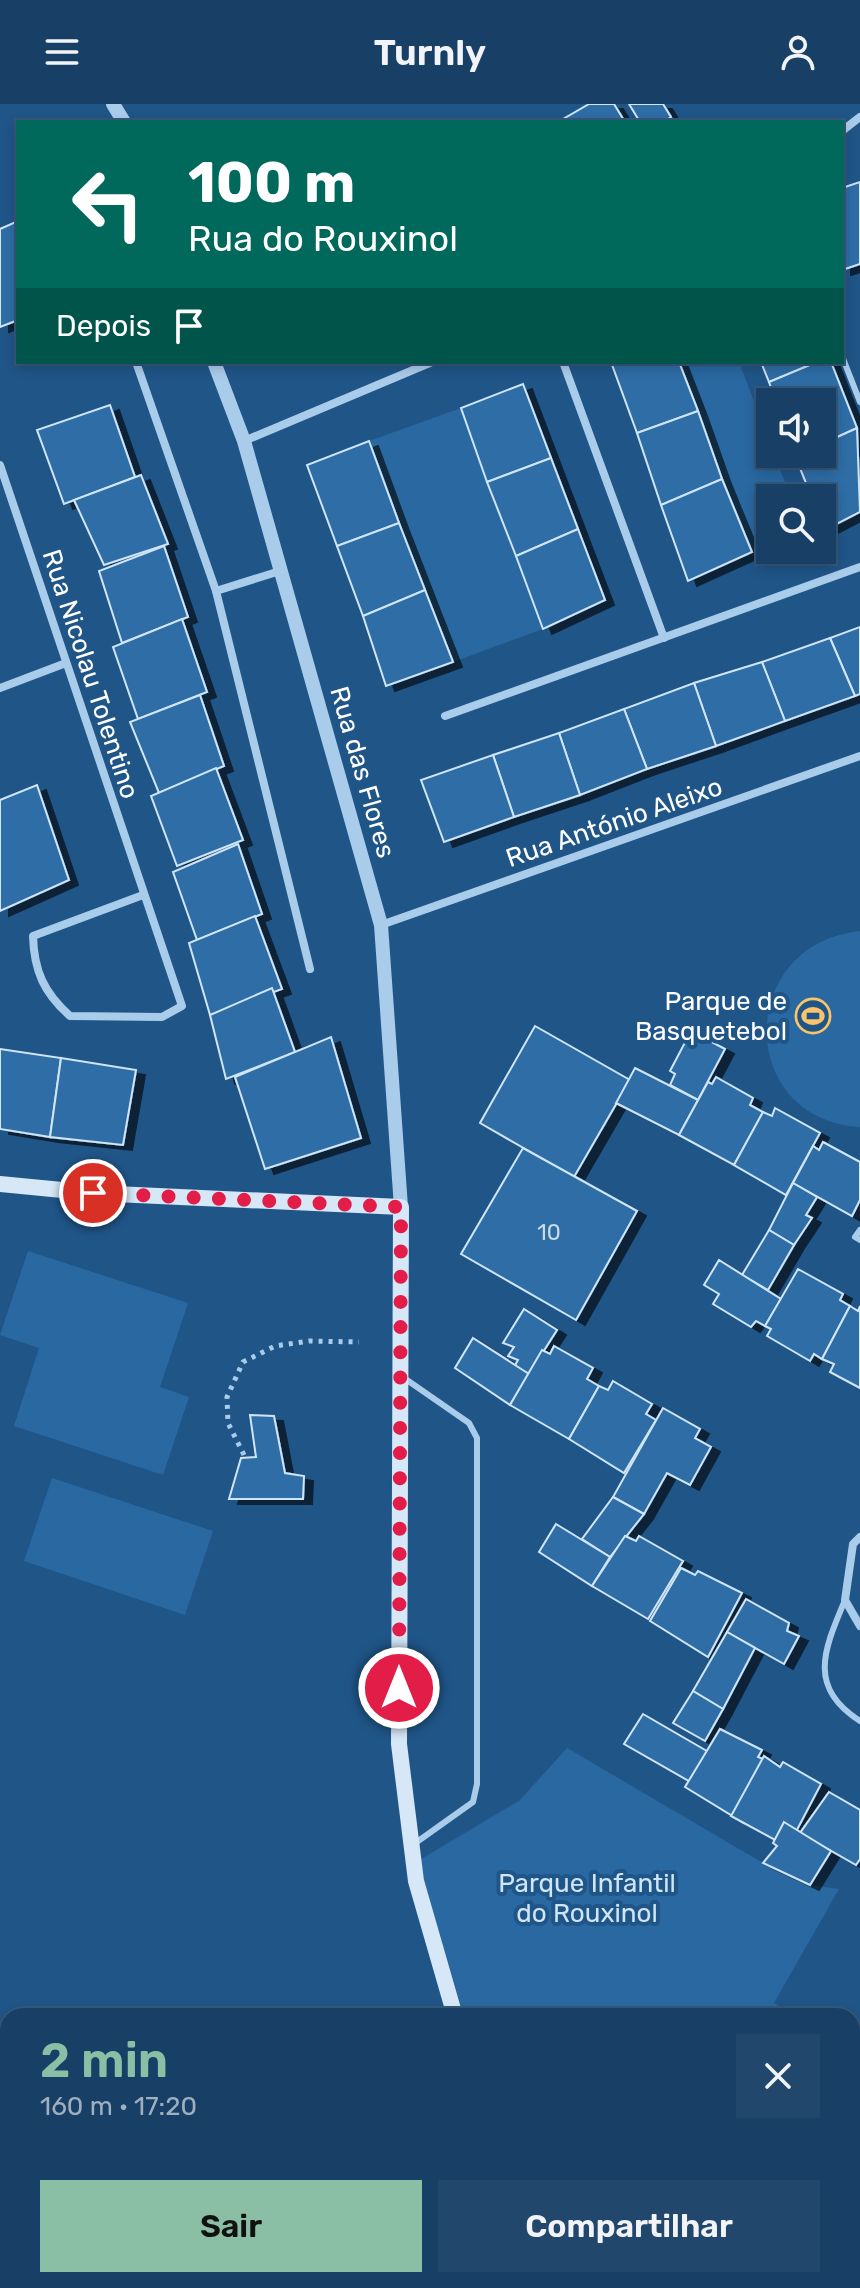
<!DOCTYPE html>
<html lang="pt">
<meta charset="utf-8">
<style>
:root{--surface:#184066;--page:#21476c;--text:#f1f3f6;--muted:#9fafbf;--line:#36597a;--accent:#8abfa5}
body{margin:0;font-family:Rubik,sans-serif;background:var(--page);color:var(--text);height:100vh;display:flex;flex-direction:column;font-size:30px;white-space:nowrap}
*{box-sizing:border-box;margin:0}
p{font-size:26px;color:var(--muted)}
.icon{flex:none;width:44px;height:44px;fill:none;stroke:currentColor;stroke-width:2;stroke-linecap:round;stroke-linejoin:round}
.map{position:relative;flex:1;overflow:hidden}
.sheet{position:absolute;left:0px;top:1904px;width:860px;height:280px;display:flex;flex-direction:column;background:var(--surface);border-radius:24px 24px 0 0;box-shadow:0 4px 12px #0003,0 0 0 2px var(--line)}
.sheet>*{flex:none}
.hud{position:absolute;left:16px;top:16px;width:828px;height:244px;border-radius:0px;box-shadow:0 4px 12px #0003,0 0 0 2px var(--line);background:#00695c;color:#fff;overflow:hidden}
.buttons{position:absolute;left:756px;top:284px;display:grid;gap:16px}
.buttons a{display:grid;place-items:center;width:80px;height:80px;border-radius:0px;background:var(--surface);box-shadow:0 4px 12px #0003,0 0 0 2px var(--line);font-size:40px}
.pin{position:absolute;display:grid;place-items:center;width:68px;height:68px;color:#fff;margin:-34px;border:4px solid #fff;border-radius:50%;box-shadow:0 2px 8px #0007}
.me{position:absolute;width:88px;margin:-44px;rotate:0deg;stroke-linejoin:round;filter:drop-shadow(0 0 6px #0008)}
.turn{display:flex;align-items:center;gap:28px;height:168px;padding:0 40px;font-size:36px}
.turn .icon{width:104px;height:104px;stroke-width:2.5}
.turn b{display:block;font-size:56px;line-height:68px}
.then{display:flex;align-items:center;height:76px;padding:0 40px;background:#0003;gap:16px;font-size:30px}
.round{display:grid;place-items:center;flex:none;width:84px;height:84px;border-radius:0px;background:var(--page)}
.overview{display:flex;align-items:center;justify-content:space-between;height:136px;padding:0 40px}
h1{font-size:48px;font-weight:600;line-height:60px;color:var(--accent)}
.button{display:flex;gap:16px;margin-top:auto;padding:16px 40px}
.button a{flex:1;height:92px;border-radius:0px;background:var(--accent);color:#111;font-size:32px;font-weight:600;line-height:92px;text-align:center}
.button a+a{background:var(--page);color:var(--text)}
header{display:flex;justify-content:space-between;align-items:center;height:104px;padding:0 40px;background:var(--surface);font-size:36px;font-weight:600}
.map>svg:first-child{display:block}
.green{fill:#2968a1}
.water{fill:#163f67;stroke:#9ec8ec;stroke-width:2}
.building{fill:#2f6da6;stroke:#cfe5f8;stroke-width:2;filter:url(#shadow)}
.lines{fill:none;stroke-linecap:round;stroke-linejoin:round}
.path{stroke:#aacceb;stroke-width:5;stroke-dasharray:4 6;stroke-linecap:butt}
.service{stroke:#aacceb;stroke-width:6}
.minor{stroke:#aacceb;stroke-width:8}
.tertiary{stroke:#aacceb;stroke-width:14}
.secondary{stroke:#d6e7f8;stroke-width:16}
.route{stroke:#e11d48;stroke-width:14;stroke-dasharray:0 25.2}
.labels{text-anchor:middle;stroke-width:8;stroke-linejoin:round;paint-order:stroke}
.number-label{font-size:22px;fill:#cbdae9}
.street-label{font-size:26px;fill:#fff;stroke:#205588}
.poi-label{font-size:26px;fill:#fff;stroke:#205588;text-anchor:end}
.park-label{font-size:26px;fill:#cfe5f8;stroke:#205588}
</style>
<header><svg class="icon" aria-label="menu" viewBox="0 0 24 24"><path d="M4 6h16M4 12h16M4 18h16"/></svg>Turnly<svg class="icon" aria-label="person" viewBox="0 0 24 24"><circle cx="12" cy="8" r="4"/><path d="M4 21q1-7 8-7t8 7"/></svg></header>
<div class="map">
<svg width="860" height="2184" viewBox="0 0 860 2184">
<defs>
<filter id="shadow"><feDropShadow dx="9" dy="5" stdDeviation="0" flood-color="#0009"/></filter>
</defs>
<rect width="100%" height="100%" fill="#205588"/>
<g class="green">
<polygon points="679,258 739,258 770,339 770,350 774,350 791,394 770,394 770,440 752,448"/>
<polygon points="461,304 543,525 453,558 369,337"/>
<path d="M 860,827 L 860,1023 C 736,1016 735,840 860,827 Z"/>
<polygon points="28,1147 188,1199 160,1283 189,1293 163,1371 14,1322 39,1244 0,1231"/>
<polygon points="52,1374 213,1427 185,1511 24,1457"/>
<polygon points="567,1644 763,1759 810,1781 839,1785 774,1899 796,1912 464,1912 418,1757 520,1696"/>
</g>
<polygon class="water" points="0,2086 8,2095 8,2176 16,2176 12,2184 0,2184"/>
<g class="building">
<polygon points="589,0 614,0 625,18 558,18"/>
<polygon points="629,0 663,0 671,13 664,18 640,18"/>
<polygon points="860,78 860,160 842,166 842,84"/>
<polygon points="18,117 18,216 0,223 0,125"/>
<polygon points="611,258 679,258 698,307 637,329"/>
<polygon points="761,258 817,258 769,278"/>
<polygon points="817,258 831,258 857,324 822,340 822,298 776,298 769,278"/>
<polygon points="523,280 551,354 487,378 461,304"/>
<polygon points="110,301 135,373 64,400 37,326"/>
<polygon points="698,307 722,375 661,401 637,329"/>
<polygon points="857,324 860,408 825,426 822,394 812,394 795,352 822,350 822,340"/>
<polygon points="369,337 399,419 337,442 307,361"/>
<polygon points="551,354 578,425 516,452 487,378"/>
<polygon points="141,371 168,440 104,461 74,396"/>
<polygon points="722,375 752,448 688,477 661,401"/>
<polygon points="399,419 425,486 363,512 337,442"/>
<polygon points="578,425 605,496 543,525 516,452"/>
<polygon points="164,442 188,513 122,539 99,467"/>
<polygon points="425,486 453,558 386,582 363,512"/>
<polygon points="182,515 207,588 138,615 113,543"/>
<polygon points="860,523 860,590 855,592 830,534"/>
<polygon points="830,534 855,592 785,617 762,558"/>
<polygon points="762,558 785,617 716,642 694,579"/>
<polygon points="694,579 716,642 647,665 624,605"/>
<polygon points="200,591 224,662 159,689 130,618"/>
<polygon points="624,605 647,665 580,691 559,629"/>
<polygon points="559,629 580,691 514,713 493,651"/>
<polygon points="493,651 514,713 444,738 421,676"/>
<polygon points="216,664 243,736 177,762 151,692"/>
<polygon points="37,681 69,776 0,807 0,696"/>
<polygon points="238,740 262,810 197,836 173,768"/>
<polygon points="255,812 282,885 210,911 189,839"/>
<polygon points="272,884 295,948 226,975 210,911"/>
<polygon points="535,922 630,976 574,1073 480,1019"/>
<polygon points="691,927 725,945 698,996 670,981 675,970 670,967"/>
<polygon points="331,933 361,1034 265,1065 235,973"/>
<polygon points="0,945 61,954 50,1033 0,1025"/>
<polygon points="61,954 136,966 123,1041 50,1033"/>
<polygon points="635,964 698,996 679,1031 616,999"/>
<polygon points="716,973 753,994 750,1001 763,1008 734,1061 679,1031 708,978 712,980"/>
<polygon points="775,1004 820,1029 786,1091 734,1061 763,1008 772,1012"/>
<polygon points="823,1038 860,1058 860,1096 852,1112 793,1079 813,1042 819,1046"/>
<polygon points="523,1044 637,1107 576,1216 461,1150"/>
<polygon points="793,1079 817,1093 806,1111 812,1114 794,1141 769,1126"/>
<polygon points="769,1126 794,1141 768,1186 742,1171"/>
<polygon points="719,1156 781,1195 765,1222 756,1217 751,1223 713,1200 719,1190 704,1181"/>
<polygon points="798,1165 843,1190 840,1196 850,1202 822,1255 814,1250 810,1257 767,1232 771,1225 765,1222"/>
<polygon points="850,1202 858,1207 860,1202 860,1284 830,1268 834,1260 822,1255"/>
<polygon points="524,1205 557,1226 529,1270 514,1263 518,1256 508,1252 514,1243 503,1239"/>
<polygon points="473,1234 529,1270 510,1301 455,1264"/>
<polygon points="554,1242 593,1264 587,1275 599,1282 569,1335 510,1301 542,1246 550,1250"/>
<polygon points="613,1277 652,1300 646,1310 656,1316 624,1369 569,1335 599,1282 608,1286"/>
<polygon points="663,1304 700,1325 695,1334 711,1343 690,1381 667,1369 644,1410 613,1393"/>
<polygon points="250,1311 274,1312 285,1369 304,1372 303,1395 229,1395 241,1354 256,1353"/>
<polygon points="613,1393 644,1410 610,1453 582,1435"/>
<polygon points="556,1420 610,1453 592,1482 539,1448"/>
<polygon points="625,1432 636,1437 639,1432 683,1457 648,1515 592,1482"/>
<polygon points="681,1464 695,1471 698,1467 742,1489 708,1553 650,1517"/>
<polygon points="746,1495 789,1519 787,1527 799,1532 784,1560 727,1528"/>
<polygon points="727,1528 755,1544 723,1605 693,1587"/>
<polygon points="693,1587 723,1605 705,1637 673,1619"/>
<polygon points="643,1610 712,1650 694,1680 624,1640"/>
<polygon points="720,1625 762,1646 758,1653 775,1660 744,1719 685,1683"/>
<polygon points="764,1652 780,1663 783,1658 821,1680 788,1743 731,1712"/>
<polygon points="829,1688 860,1706 860,1755 856,1761 800,1729"/>
<polygon points="784,1718 831,1747 810,1781 763,1759 777,1742 773,1739"/>
<polygon points="852,1959 859,1962 854,1970 860,1974 860,2084 856,2091 852,2089"/>
<polygon points="860,2141 860,2184 846,2184 848,2181 840,2176 852,2176 852,2154"/>
</g>
<g class="lines">
<polyline class="path" points="244,1351 228,1319 227,1293 243,1258 275,1242 309,1237 359,1238"/>
<g class="service">
<polyline points="842,252 860,298"/>
<polyline points="860,1126 855,1133 860,1136"/>
<polyline points="404,1274 469,1319 477,1334 477,1680 473,1698 414,1740"/>
<path d="M 845,1496 C 824,1546 807,1583 860,1617"/>
</g>
<g class="minor">
<polyline points="842,27 860,13"/>
<polyline points="136,258 216,487"/>
<polyline points="563,258 664,534"/>
<polyline points="244,337 432,258"/>
<path d="M 0,361 L 182,902 L 162,913 L 70,912 C 44,889 34,867 33,832 L 143,791"/>
<polyline points="280,467 216,487 310,865"/>
<polyline points="0,584 66,559"/>
<polyline points="445,612 860,463"/>
<polyline points="381,821 860,652"/>
<polyline points="860,1433 853,1440 845,1496 860,1522"/>
</g>
<g class="tertiary">
<polyline points="113,0 124,18"/>
<polyline points="214,258 244,337 381,821 401,1103"/>
</g>
<g class="secondary">
<polyline points="0,1080 93,1089 401,1103 399,1640 416,1777 455,1912"/>
<polyline points="668,2176 678,2184"/>
</g>
</g>
<g class="lines">
<polyline class="route" points="93,1089 401,1103 399,1584"/>
</g>
<defs>
<g id="stadium-ring" transform="scale(1.8)"><circle r="9.5" fill="#205588" stroke="#f8c56a" stroke-width="1.5"/><path d="M0-5a6.5 5 0 1 0 0 10a6.5 5 0 1 0 0-10ZM-3.5-1.8h7v3.6h-7Z" fill="#f8c56a"/></g>
</defs>
<g fill-rule="evenodd">
<use href="#stadium-ring" x="813" y="912"/>
</g>
<g class="labels">
<g class="number-label">
<text x="549" y="1136">10</text>
</g>
<g class="street-label">
<text transform="translate(91 570) rotate(72)" y="9">Rua Nicolau Tolentino</text>
<text transform="translate(363 668) rotate(74)" y="9">Rua das Flores</text>
<text transform="translate(614 718) rotate(-19)" y="9">Rua António Aleixo</text>
</g>
<g class="poi-label">
<text x="787" y="906">Parque de<tspan x="787" dy="30">Basquetebol</tspan></text>
</g>
<g class="park-label">
<text x="587" y="1788">Parque Infantil<tspan x="587" dy="30">do Rouxinol</tspan></text>
</g>
</g>
</svg>
<div class="buttons">
<a><svg class="icon" aria-label="sound" viewBox="0 0 24 24"><path d="M4 9h4l5-4v14l-5-4H4zM17 9q2 3 0 6"/></svg></a>
<a><svg class="icon" aria-label="search" viewBox="0 0 24 24"><circle cx="10" cy="10" r="6"/><path d="M15 15l6 6"/></svg></a>
</div>
<div class="pin" style="left:93px;top:1089px;background:#d93025"><svg class="icon" aria-label="arrive" viewBox="0 0 24 24"><path d="M6 21V4h12l-3 4 3 4H6"/></svg></div>
<svg class="me" style="left:399px;top:1584px" viewBox="-20 -20 40 40"><circle r="17" fill="#e11d48" stroke="#fff" stroke-width="3"/><path d="M0-11L8 9 0 5-8 9z" fill="#fff"/></svg>
<div class="hud">
<div class="turn"><svg class="icon" aria-label="left" viewBox="0 0 24 24"><path d="M17 20v-9H6M10 6l-5 5 5 5"/></svg><div><b>100 m</b>Rua do Rouxinol</div></div>
<div class="then">Depois<svg class="icon" aria-label="arrive" viewBox="0 0 24 24"><path d="M6 21V4h12l-3 4 3 4H6"/></svg></div>
</div>
<section class="sheet">
<div class="overview"><div><h1>2 min</h1><p>160 m · 17:20</p></div><a class="round"><svg class="icon" aria-label="close" viewBox="0 0 24 24"><path d="M6 6l12 12M18 6L6 18"/></svg></a></div>
<div class="button"><a>Sair</a><a>Compartilhar</a></div>
</section>
</div>
